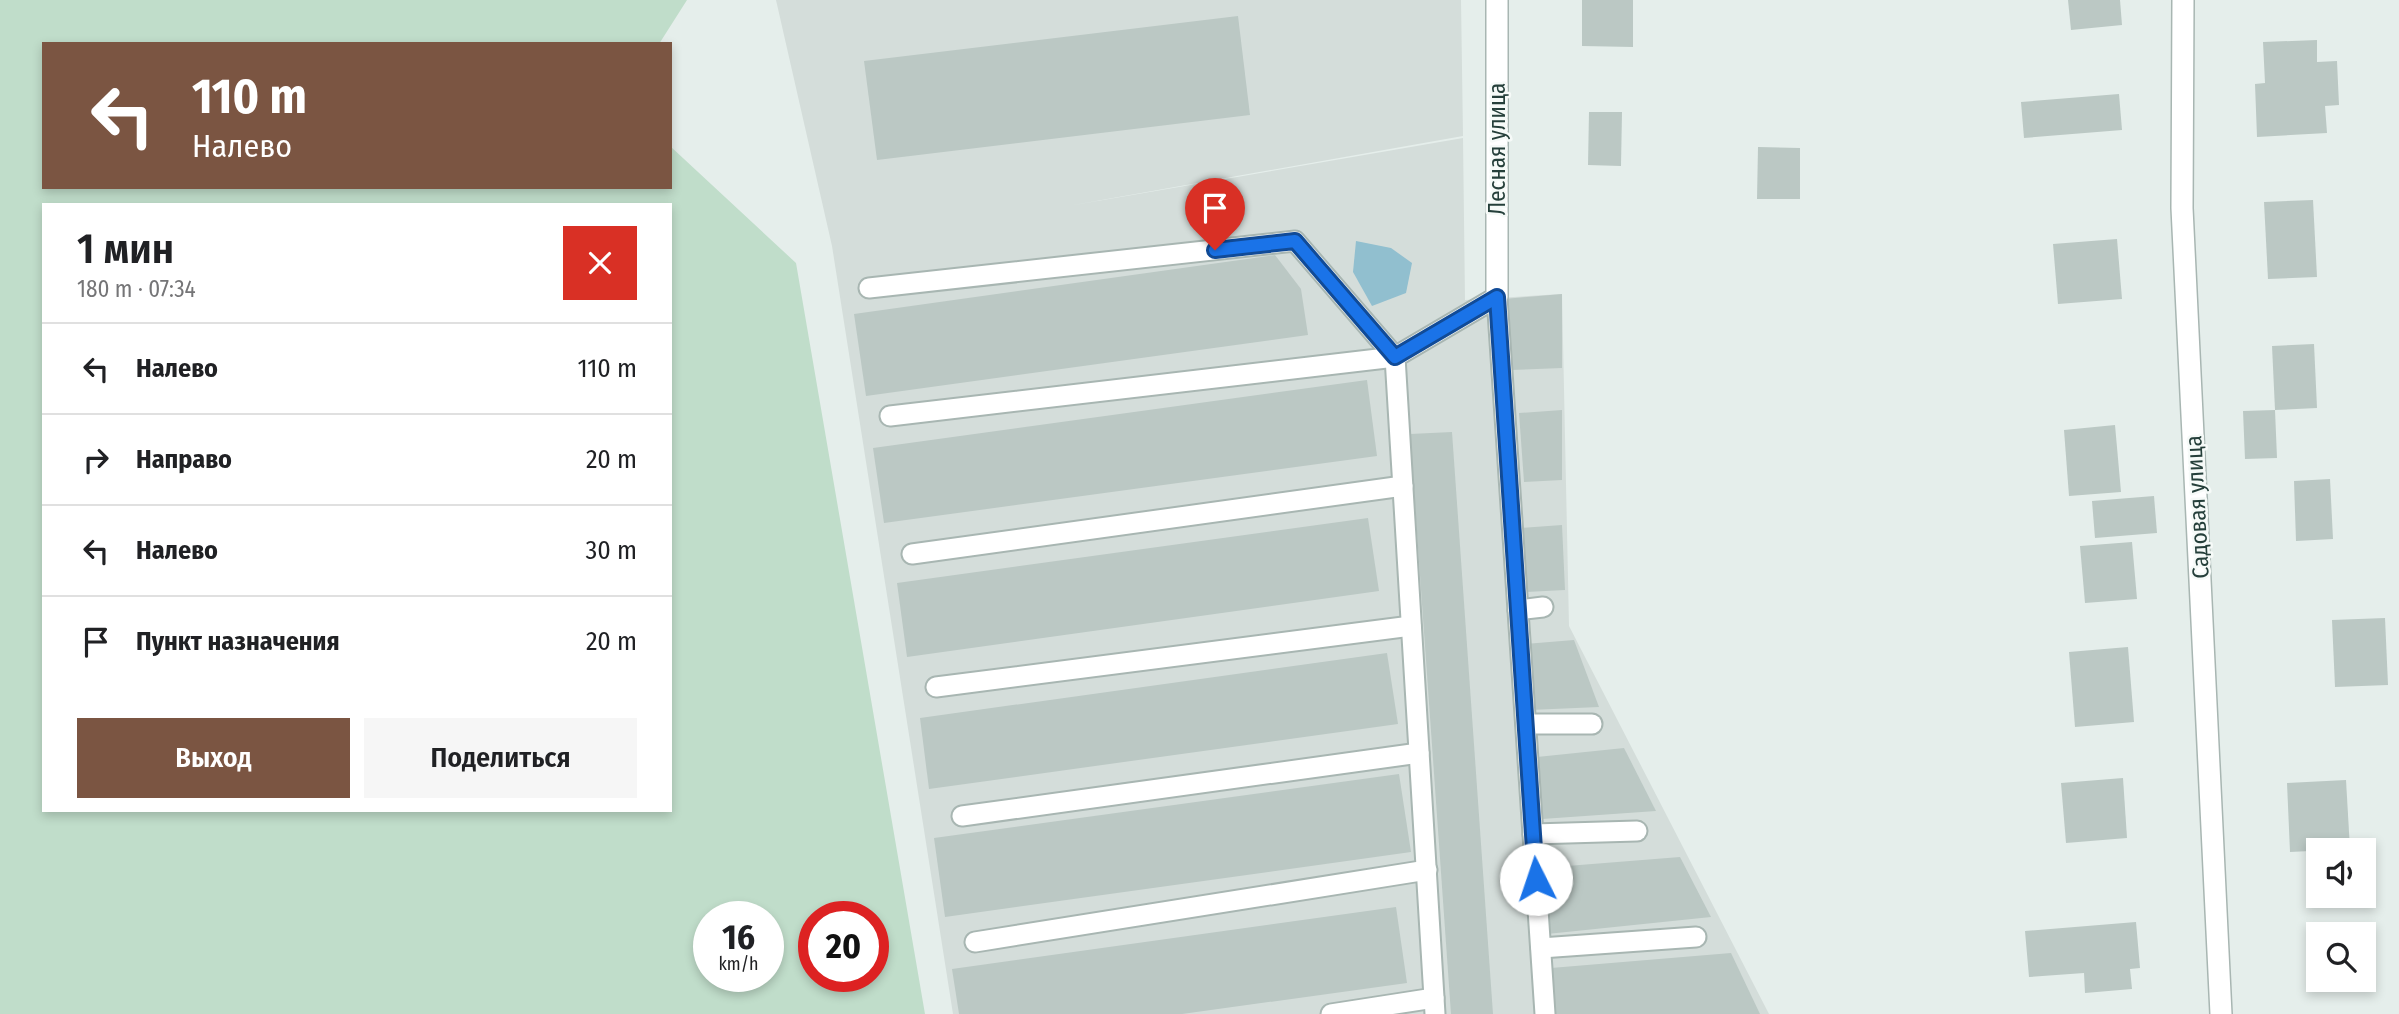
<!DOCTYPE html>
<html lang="ru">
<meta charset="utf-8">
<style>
:root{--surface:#fff;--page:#f6f6f6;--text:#202124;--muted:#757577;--line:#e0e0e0;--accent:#7b5542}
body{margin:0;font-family:"Fira Sans Condensed",sans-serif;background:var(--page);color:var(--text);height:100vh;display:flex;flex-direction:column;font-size:26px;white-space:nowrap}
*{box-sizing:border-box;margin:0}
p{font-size:23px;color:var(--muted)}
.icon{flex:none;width:38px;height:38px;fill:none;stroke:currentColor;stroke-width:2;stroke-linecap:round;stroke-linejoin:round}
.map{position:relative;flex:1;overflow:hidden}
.side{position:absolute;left:42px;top:203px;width:630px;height:609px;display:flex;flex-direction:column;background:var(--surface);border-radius:0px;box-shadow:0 4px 10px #0003}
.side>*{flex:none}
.hud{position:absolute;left:42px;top:42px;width:630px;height:147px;border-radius:0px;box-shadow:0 4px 10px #0003;background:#7b5542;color:#fff;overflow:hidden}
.fabs{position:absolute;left:2306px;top:838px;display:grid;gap:14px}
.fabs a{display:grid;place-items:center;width:70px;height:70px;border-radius:0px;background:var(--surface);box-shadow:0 4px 10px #0003;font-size:35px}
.speed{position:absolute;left:693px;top:901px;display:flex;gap:14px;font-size:35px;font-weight:700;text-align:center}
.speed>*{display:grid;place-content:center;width:91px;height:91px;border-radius:50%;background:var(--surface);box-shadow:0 4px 10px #0003;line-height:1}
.speed small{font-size:18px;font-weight:400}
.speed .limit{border:10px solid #d22;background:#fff;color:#111}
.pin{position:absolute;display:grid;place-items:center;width:60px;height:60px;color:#fff;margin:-72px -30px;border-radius:50% 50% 50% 0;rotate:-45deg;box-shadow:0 0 7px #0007}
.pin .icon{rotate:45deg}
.me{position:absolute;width:77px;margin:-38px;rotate:356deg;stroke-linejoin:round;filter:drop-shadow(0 0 5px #0008)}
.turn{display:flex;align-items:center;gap:24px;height:147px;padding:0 35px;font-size:32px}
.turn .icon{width:91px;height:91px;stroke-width:2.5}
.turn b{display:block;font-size:49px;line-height:60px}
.round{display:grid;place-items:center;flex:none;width:74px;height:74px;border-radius:0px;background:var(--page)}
.head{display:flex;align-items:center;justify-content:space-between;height:119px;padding:0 35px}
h1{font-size:42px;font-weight:600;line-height:52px}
.cta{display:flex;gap:14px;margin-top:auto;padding:14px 35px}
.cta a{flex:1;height:80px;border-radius:0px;background:var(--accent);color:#fff;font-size:28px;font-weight:600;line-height:80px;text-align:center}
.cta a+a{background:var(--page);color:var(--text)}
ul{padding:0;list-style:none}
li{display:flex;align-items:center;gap:21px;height:91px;padding:0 35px;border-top:2px solid var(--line)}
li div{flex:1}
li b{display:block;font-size:26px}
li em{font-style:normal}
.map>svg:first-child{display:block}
.built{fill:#d4ddda}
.green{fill:#c0ddca;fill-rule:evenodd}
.water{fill:#91bfcf}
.building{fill:#bbc8c4}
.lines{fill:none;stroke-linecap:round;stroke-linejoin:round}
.service-casing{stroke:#a8b6b2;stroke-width:23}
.minor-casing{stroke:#a8b6b2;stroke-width:24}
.service{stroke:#fff;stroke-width:19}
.minor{stroke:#fff;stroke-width:21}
.route-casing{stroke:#114b97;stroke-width:18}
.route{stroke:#1a73e8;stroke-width:12}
.labels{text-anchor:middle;stroke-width:5;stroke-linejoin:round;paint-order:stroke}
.street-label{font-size:23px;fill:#253f3a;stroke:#f6faf8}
</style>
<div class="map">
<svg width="2399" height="1014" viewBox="0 0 2399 1014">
<rect width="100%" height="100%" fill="#e5eeeb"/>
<polygon class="built" points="776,0 1461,0 1463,136 1068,206 1463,138 1465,300 1562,294 1569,626 1769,1014 953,1014 832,246"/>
<path class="green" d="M 0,0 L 687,0 L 659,44 L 44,44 L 44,187 L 670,187 L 670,146 L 796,263 L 925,1014 L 0,1014 ZM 44,205 L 670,205 L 670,810 L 44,810 ZM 709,917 L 768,917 L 768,976 L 709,976 ZM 814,917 L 873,917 L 873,976 L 814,976 Z"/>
<polygon class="water" points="1356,241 1391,248 1412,263 1406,293 1372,306 1353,272"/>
<g class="building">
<polygon points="1582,0 1633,0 1633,47 1582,46"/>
<polygon points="2068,0 2120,0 2122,25 2071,30"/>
<polygon points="1238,16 1250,115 877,160 864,61"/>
<polygon points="2317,40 2317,62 2337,61 2339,105 2325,106 2327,133 2257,137 2255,84 2265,83 2263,42"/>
<polygon points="2119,94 2122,130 2024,138 2021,102"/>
<polygon points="1589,112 1622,112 1621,166 1588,165"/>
<polygon points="1758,147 1800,148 1800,199 1757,199"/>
<polygon points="2313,200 2317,277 2268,279 2264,202"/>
<polygon points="2117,239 2122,299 2058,304 2053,244"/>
<polygon points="1275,255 1301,289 1308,335 866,396 854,314"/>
<polygon points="1562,294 1562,368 1510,370 1504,299"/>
<polygon points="2314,344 2317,408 2275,410 2272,346"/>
<polygon points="1367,380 1377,456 884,523 873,448"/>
<polygon points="1562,410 1562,480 1524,482 1519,413"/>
<polygon points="2275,410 2277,458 2245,459 2243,411"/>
<polygon points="2115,425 2121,492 2069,496 2064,430"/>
<polygon points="1452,432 1493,1014 1451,1014 1410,434"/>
<polygon points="2330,479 2333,539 2296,541 2294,481"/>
<polygon points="2154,496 2157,533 2095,538 2092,501"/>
<polygon points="1368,518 1379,591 907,657 897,583"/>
<polygon points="1562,525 1565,590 1526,592 1520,528"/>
<polygon points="2132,542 2137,599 2085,603 2080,546"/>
<polygon points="2385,618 2388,685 2335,687 2332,620"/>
<polygon points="1574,640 1599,707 1530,710 1525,644"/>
<polygon points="2128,647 2134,722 2075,727 2069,652"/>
<polygon points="1387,653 1398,724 929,789 920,718"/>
<polygon points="1624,748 1656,811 1542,819 1537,757"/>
<polygon points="1399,774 1411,852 945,917 934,838"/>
<polygon points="2123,778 2127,838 2066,843 2061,783"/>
<polygon points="2346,780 2350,849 2290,852 2287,783"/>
<polygon points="1680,857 1711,917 1547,934 1542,868"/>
<polygon points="1396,907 1407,983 1182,1014 959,1014 952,969"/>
<polygon points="2136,922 2140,968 2130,969 2132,989 2085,993 2084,973 2029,977 2025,931"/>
<polygon points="1731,953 1760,1014 1555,1014 1551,968"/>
</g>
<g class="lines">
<g class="service-casing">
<g id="service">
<polyline points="869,288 1295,241 1395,357 890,416"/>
<polyline points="912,554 1403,486"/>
<polyline points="1518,610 1543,607"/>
<polyline points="936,687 1411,626"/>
<polyline points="1526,724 1592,724"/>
<polyline points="962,816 1419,753"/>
<polyline points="1533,834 1637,831"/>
<polyline points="975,942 1427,870"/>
<polyline points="1541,948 1696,937"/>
<polyline points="1331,1014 1434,998"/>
<polyline points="1435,1014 1395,357 1497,297 1545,1014"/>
</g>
</g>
<g class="minor-casing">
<g id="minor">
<polyline points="2183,0 2182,208 2221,1014"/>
<polyline points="1497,297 1497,0"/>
</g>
</g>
<use href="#service" class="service"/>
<use href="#minor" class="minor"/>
</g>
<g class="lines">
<g class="route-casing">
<polyline id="route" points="1215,250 1295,241 1395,357 1497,297 1536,879"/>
</g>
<use href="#route" class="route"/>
</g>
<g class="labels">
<g class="street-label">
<text transform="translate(1497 149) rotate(-90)" y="8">Лесная улица</text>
<text transform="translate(2197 507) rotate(-93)" y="8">Садовая улица</text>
</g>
</g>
</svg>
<div class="fabs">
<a><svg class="icon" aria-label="sound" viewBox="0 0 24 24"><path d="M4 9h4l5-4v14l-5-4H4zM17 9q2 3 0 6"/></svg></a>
<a><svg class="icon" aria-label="search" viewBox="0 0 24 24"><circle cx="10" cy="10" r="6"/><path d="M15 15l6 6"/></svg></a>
</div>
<div class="speed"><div>16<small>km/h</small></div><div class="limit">20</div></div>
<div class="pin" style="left:1215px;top:250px;background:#d93025"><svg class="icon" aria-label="arrive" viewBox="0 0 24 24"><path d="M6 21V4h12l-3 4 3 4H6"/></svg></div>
<svg class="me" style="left:1536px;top:879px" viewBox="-20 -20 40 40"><circle r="19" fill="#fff"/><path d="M0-13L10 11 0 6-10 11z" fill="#1a73e8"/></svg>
<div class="hud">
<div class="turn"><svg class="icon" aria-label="left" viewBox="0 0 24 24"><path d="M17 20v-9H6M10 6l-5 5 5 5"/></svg><div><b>110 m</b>Налево</div></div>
</div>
<section class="side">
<div class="head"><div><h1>1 мин</h1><p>180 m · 07:34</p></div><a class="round" style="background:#d93025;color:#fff"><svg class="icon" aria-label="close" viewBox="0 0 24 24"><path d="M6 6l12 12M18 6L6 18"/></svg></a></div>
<ul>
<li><svg class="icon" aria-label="left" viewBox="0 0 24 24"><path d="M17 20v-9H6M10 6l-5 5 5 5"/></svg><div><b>Налево</b></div><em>110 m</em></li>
<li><svg class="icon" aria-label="right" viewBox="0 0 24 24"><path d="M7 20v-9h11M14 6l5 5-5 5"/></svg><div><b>Направо</b></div><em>20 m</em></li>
<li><svg class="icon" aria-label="left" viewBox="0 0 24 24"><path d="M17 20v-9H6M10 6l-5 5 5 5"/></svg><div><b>Налево</b></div><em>30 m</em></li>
<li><svg class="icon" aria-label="arrive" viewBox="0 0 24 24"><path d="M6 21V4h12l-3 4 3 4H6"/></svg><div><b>Пункт назначения</b></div><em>20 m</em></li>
</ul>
<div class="cta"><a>Выход</a><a>Поделиться</a></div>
</section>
</div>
